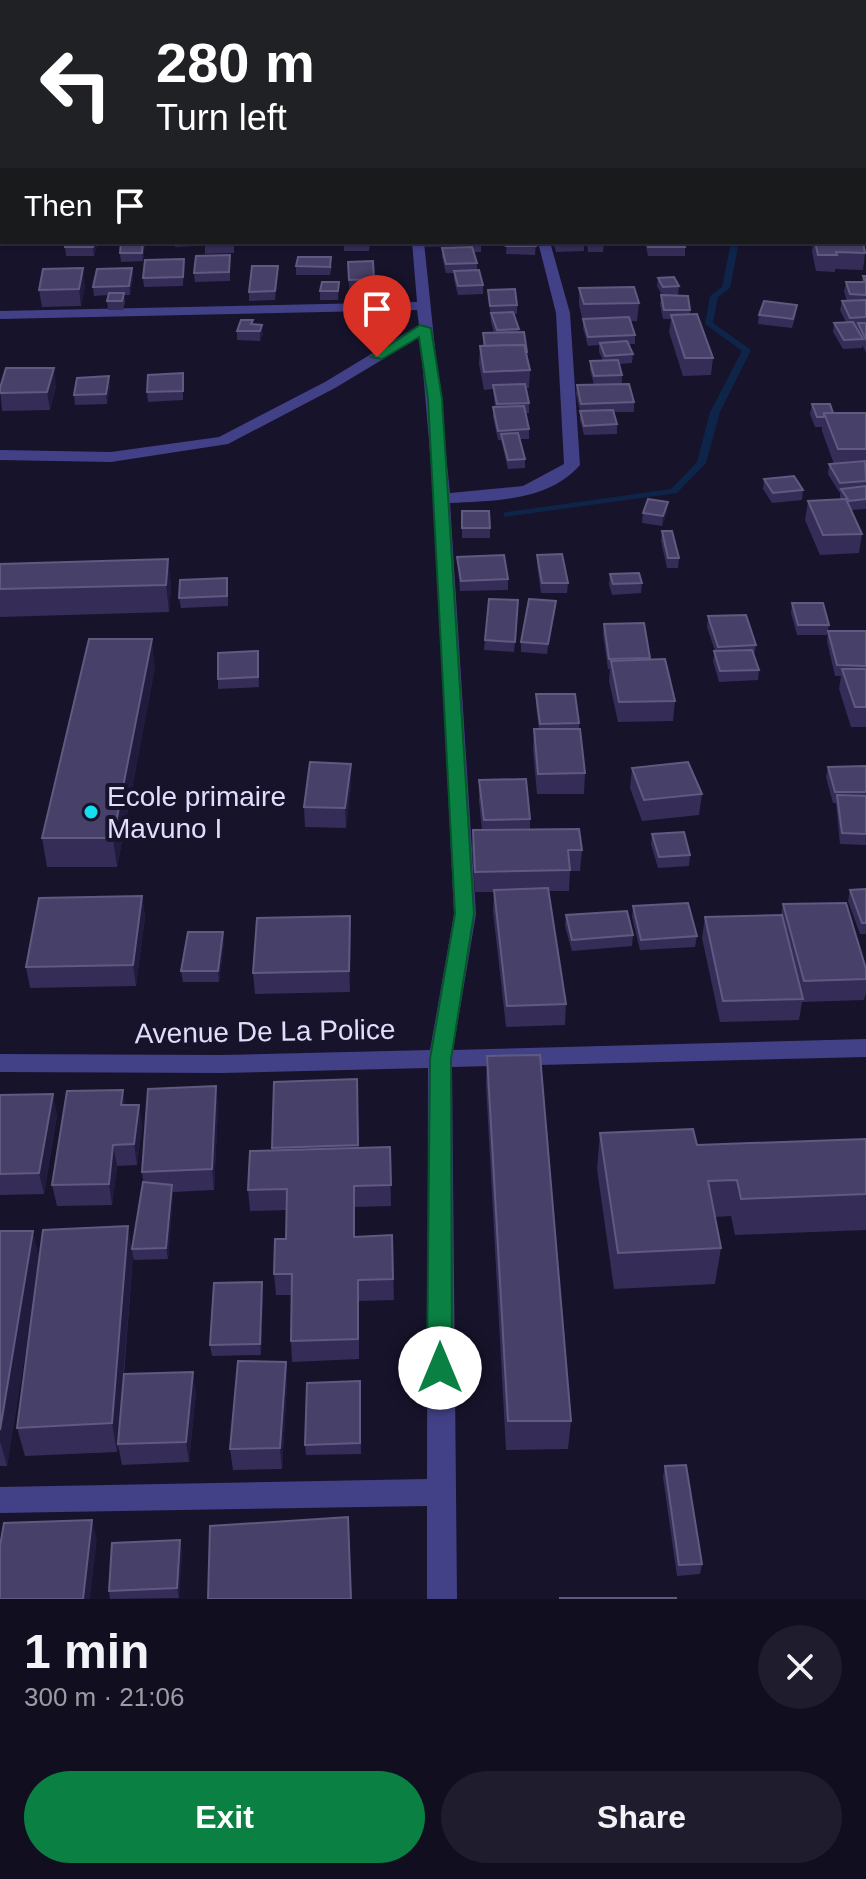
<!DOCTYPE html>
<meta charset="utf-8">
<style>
:root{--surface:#110e20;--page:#1e1c2d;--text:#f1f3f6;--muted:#9c9ca5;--line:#302e3e;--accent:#0b8043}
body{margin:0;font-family:Helvetica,sans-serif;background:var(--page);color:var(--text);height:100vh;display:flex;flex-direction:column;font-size:30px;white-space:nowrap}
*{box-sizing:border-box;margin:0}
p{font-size:26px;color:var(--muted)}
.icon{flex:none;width:44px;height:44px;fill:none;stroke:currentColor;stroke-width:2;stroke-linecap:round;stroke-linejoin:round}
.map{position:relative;height:1599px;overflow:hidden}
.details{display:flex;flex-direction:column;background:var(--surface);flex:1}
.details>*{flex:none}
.top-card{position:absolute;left:0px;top:0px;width:866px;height:244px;box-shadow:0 2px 6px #0004,0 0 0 2px var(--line);background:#202124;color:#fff;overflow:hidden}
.pin{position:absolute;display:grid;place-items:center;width:68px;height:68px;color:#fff;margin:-82px -34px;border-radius:50% 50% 50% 0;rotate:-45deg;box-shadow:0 0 8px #0007}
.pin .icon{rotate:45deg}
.me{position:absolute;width:88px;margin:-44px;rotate:0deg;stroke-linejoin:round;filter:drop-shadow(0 0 6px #0008)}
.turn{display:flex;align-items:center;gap:28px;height:168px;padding:0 24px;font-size:36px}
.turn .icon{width:104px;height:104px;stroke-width:2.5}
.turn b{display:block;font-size:56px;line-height:68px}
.then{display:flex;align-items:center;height:76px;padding:0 24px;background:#0003;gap:16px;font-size:30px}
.round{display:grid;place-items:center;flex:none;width:84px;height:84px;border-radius:42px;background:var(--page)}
.overview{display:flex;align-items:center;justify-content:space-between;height:136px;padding:0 24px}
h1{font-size:48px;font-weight:800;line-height:60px}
.primary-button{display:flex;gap:16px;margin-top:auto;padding:16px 24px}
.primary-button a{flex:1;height:92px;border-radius:48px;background:var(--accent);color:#fff;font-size:32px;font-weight:800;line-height:92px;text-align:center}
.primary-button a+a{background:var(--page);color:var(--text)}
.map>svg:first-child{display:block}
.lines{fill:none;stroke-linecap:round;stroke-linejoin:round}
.stream{fill:#0e2448;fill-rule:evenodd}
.river{stroke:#0e2448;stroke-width:72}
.minor{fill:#424187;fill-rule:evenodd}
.wall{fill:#352d57}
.shaded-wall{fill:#211b3e}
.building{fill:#474068;stroke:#605980;stroke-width:2}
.route{fill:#0b8043;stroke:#07532c;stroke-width:2}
.poi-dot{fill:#15def2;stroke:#17132b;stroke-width:3}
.labels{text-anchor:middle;stroke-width:8;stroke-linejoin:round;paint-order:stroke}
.poi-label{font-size:28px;fill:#e1defd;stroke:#17132b;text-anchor:start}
.street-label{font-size:28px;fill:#e1defd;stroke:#17132b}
</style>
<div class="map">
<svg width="866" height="1599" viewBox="0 0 866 1599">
<rect width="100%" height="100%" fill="#17132b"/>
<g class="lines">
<g class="stream">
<rect x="864" y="14" width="2" height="4"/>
<polygon points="731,242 739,242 730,288 718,297 713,323 751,350 720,412 706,463 677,493 504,517 504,513 507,512 671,489 697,462 710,412 742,351 705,324 710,296 722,287"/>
</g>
<g class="river">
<polyline points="260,2 262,0"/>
<polyline points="864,190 866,189"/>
</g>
<g class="minor">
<rect x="61" y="0" width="10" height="2"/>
<rect x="424" y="0" width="10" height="2"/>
<polygon points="691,0 755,0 690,2"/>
<polygon points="780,0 790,0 791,2 781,2"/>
<rect x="864" y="19" width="2" height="6"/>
<rect x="864" y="78" width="2" height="6"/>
<rect x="864" y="138" width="2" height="8"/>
<polygon points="2,146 2,158 0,159 0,147"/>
<polygon points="864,170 866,171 866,183 864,182"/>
<rect x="0" y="223" width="2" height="8"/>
<path d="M 412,242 L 424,242 L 450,493 L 523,486 L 564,464 L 556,313 L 538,242 L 550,242 L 570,313 L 580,465 C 549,501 494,501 450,503 L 476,914 L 453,1050 L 866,1039 L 866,1057 L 452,1067 L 457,1599 L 427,1599 L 427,1506 L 0,1513 L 0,1487 L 427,1479 L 428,1068 L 221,1073 L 0,1072 L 0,1054 L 221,1055 L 430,1050 L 454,914 L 434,498 L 420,337 L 335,388 L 228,444 L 111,462 L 0,460 L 0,450 L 111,452 L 219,437 L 325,382 L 419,325 L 417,310 L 0,319 L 0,311 L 417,302 Z"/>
</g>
</g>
<g class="wall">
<polygon points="7,0 32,0 31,2 7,2"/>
<rect x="73" y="0" width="36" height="2"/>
<rect x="165" y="0" width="35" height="2"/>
<polygon points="306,0 324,0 323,2 307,2"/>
<rect x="343" y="0" width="20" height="2"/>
<rect x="864" y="23" width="2" height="39"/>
<polygon points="98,242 94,256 66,256 65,247"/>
<polygon points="121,242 145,242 143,261 121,262 120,253"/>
<polygon points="174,242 197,242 197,246 175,247"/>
<polygon points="205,242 234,242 234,253 205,254"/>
<polygon points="344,242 370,242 369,251 344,251"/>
<polygon points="423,242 460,242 460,246 424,247"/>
<polygon points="468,242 499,242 499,246 481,246 481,252 474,252 477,263 477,270 483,285 483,294 458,295 454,280 454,273 446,273 442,257 442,248 468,247"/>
<polygon points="507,242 536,242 535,255 506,254"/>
<polygon points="553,242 584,242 584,251 556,252"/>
<polygon points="587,242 614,242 614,243 604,243 603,252 588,252"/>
<polygon points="645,242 684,242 685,247 685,256 648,256"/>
<polygon points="813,242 865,253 863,270 835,269 835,272 816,271 812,252"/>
<polygon points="230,255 230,281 195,282 194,273"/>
<polygon points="184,259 183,286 144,287 143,278"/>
<polygon points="373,261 375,288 349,289 348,262"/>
<polygon points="296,266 332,266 330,275 296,275"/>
<polygon points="132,268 133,277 130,295 124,295 125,302 123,310 108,310 107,301 108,295 94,296 93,287"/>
<polygon points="278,275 275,300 249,301 249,292"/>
<polygon points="863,276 866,276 866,352 862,345 862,348 843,349 833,332 834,323 846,322 840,310 842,301 847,301 844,291 846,282 862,282"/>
<polygon points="658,278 679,286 678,295 666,295 690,310 690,314 713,358 711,375 683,376 669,332 671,319 663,319 660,304 662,295 657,286"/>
<polygon points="339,282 338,300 320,300 320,291"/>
<polygon points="85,285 81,306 42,307 39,290"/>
<polygon points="579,288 639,303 637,321 631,321 635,335 635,344 629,344 633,354 632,363 619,364 622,375 622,384 634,402 634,412 614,412 617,424 617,434 584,435 580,420 580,411 576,394 577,385 594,385 590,370 590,361 603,360 599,352 599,345 588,346 583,328 583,322 579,305"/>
<polygon points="488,290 517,305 517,314 514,314 519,332 527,352 530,370 529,388 526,388 529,403 529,413 525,413 529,429 529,439 520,439 525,459 525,468 508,469 501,440 498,440 493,417 493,407 495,407 493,389 484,390 479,364 480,346 483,346 483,333 494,333 491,322"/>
<polygon points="796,314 792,328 758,324 759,315"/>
<polygon points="253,320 253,324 263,334 260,341 237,340 237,331"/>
<polygon points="183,373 183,400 148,402 147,392"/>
<polygon points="56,386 50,410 2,411 0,388"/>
<polygon points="110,386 107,404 75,405 74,395"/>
<polygon points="812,404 833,413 866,413 866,509 851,510 862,534 859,553 820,555 805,520 808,501 840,500 840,492 839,492 828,474 829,464 834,464 822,431 822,427 815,427 810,414"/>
<polygon points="764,479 803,490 802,500 772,503 763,489"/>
<polygon points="462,511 490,528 490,538 462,538"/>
<polygon points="667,512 662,526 642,523 643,513"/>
<polygon points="662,531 679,558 678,568 667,568 661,541"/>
<polygon points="537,555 568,583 567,593 541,593 537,565"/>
<polygon points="457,557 508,579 508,590 460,591"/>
<polygon points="168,559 171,586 169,612 0,617 0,564"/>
<polygon points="610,574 642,583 641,593 612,595 609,584"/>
<polygon points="228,588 228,606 181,608 179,598"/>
<polygon points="556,601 555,611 547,654 521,652 521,642"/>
<polygon points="792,603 829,625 827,635 797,635 791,613"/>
<polygon points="518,610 514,652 484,650 485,640"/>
<polygon points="708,616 756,645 754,656 759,670 758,680 719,682 713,661 715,651 707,627"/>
<polygon points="604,624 650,660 675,701 673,721 618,722 609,681 610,669 608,669 603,634"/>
<polygon points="828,631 866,631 866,727 851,727 839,689 841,676 835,676 827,641"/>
<polygon points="258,651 259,687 218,689 218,679"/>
<polygon points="155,667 117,867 47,867 42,838"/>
<polygon points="536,694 579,723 579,729 585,773 584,794 537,794 533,750 534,729 539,729 536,705"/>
<polygon points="866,766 866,845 840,844 836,803 833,803 826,777 828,767"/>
<polygon points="632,768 702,794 699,815 642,821 630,788"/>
<polygon points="479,780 530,819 530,829 582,850 580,871 570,871 569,891 549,891 566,1004 565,1025 506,1027 493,911 494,892 475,892 472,851 473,830 482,830 479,801"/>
<polygon points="351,784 346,828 305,827 304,807"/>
<polygon points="652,834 690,855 689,866 658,868 651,844"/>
<polygon points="866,889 866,934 860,934 848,901 850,890"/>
<polygon points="142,896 145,917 136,986 30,988 26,967"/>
<polygon points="783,904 866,969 866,993 864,1000 802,1002 799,1020 720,1022 702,938 705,917 781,915"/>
<polygon points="633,906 697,936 695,947 640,950 632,917"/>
<polygon points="566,915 633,935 632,946 572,951 565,926"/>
<polygon points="350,916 350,992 255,994 253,973"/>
<polygon points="224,943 219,982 183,982 181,971"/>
<polygon points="487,1056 571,1421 568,1449 506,1450 486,1085"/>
<polygon points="357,1079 359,1148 390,1147 391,1206 355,1207 355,1237 392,1235 394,1300 359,1301 359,1359 292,1362 291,1341 292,1295 276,1295 274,1274 286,1239 287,1210 250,1211 248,1190 272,1151 274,1082"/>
<polygon points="216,1086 218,1107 214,1190 173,1192 168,1259 134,1260 133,1256 122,1401 196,1392 189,1462 122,1465 118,1445 117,1452 25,1456 17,1428 36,1284 7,1466 0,1466 0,1231 39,1258 132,1248 143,1182 142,1172"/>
<polygon points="0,1095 57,1115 44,1194 0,1195"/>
<polygon points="126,1105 139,1105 142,1126 137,1165 117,1166 112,1205 57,1206 52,1185"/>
<polygon points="600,1133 697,1145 866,1139 866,1230 735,1235 731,1216 715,1217 721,1248 715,1284 614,1289 597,1169"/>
<polygon points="263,1293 261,1355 212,1356 210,1345"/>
<polygon points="286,1362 287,1382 282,1469 233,1470 230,1449"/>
<polygon points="360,1381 361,1454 306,1455 305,1445"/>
<polygon points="665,1466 702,1564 700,1574 677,1576 663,1477"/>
<polygon points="182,1550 179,1598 110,1599 109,1591"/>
</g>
<g class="shaded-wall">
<polygon points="95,242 98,242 94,256 93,247"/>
<polygon points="143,242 145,242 143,261 142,253"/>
<polygon points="278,266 278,275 275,300 275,291"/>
<polygon points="83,268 85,285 81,306 79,289"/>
<polygon points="132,268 133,277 130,295 129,286"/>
<polygon points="262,325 263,334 260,341 260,331"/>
<polygon points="54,368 56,386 50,410 47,392"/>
<polygon points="109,376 110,386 107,404 106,394"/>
<polygon points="668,502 667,512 662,526 663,516"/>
<polygon points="168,559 171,586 169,612 166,585"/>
<polygon points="556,601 555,611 547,654 548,644"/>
<polygon points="152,639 155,667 117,867 113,838"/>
<polygon points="351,764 351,784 346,828 345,808"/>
<polygon points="142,896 145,917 136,986 133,965"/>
<polygon points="350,916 351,937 350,992 349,971"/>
<polygon points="223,932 224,943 219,982 218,971"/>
<polygon points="216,1086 218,1107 214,1190 212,1169"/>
<polygon points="123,1090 126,1111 121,1105"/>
<polygon points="53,1094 57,1115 44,1194 39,1173"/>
<polygon points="139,1105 142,1126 137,1165 134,1144"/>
<polygon points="113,1145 117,1166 112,1205 109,1184"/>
<polygon points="172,1185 173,1196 168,1259 166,1248"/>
<polygon points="128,1226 133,1256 117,1452 112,1423"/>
<polygon points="33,1231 40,1260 7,1466 0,1441 0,1430"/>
<polygon points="262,1282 263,1293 261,1355 260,1344"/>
<polygon points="286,1362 287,1382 282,1469 280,1448"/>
<polygon points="193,1372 196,1392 189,1462 186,1442"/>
<polygon points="92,1520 97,1540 90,1599 83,1599"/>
<polygon points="180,1540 182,1550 179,1598 177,1588"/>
</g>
<g class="building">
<polygon points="653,0 679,1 680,2 654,2"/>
<polygon points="798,0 833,0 834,2 800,2"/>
<polygon points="864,104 866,104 866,114 864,115"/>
<polygon points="66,242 95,242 93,247 65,247"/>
<polygon points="121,242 143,242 142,253 120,253"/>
<polygon points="205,242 233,242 233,244 204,245"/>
<polygon points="507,242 536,242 536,246 506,246"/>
<polygon points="556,242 584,242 556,243"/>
<polygon points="647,242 684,242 685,247 648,247"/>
<polygon points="815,242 863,242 865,253 836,252 837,255 818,255"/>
<polygon points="472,247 477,263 446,264 442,248"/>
<polygon points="230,255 229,272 194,273 196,256"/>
<polygon points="298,257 331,257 330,267 296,266"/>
<polygon points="184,259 183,277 143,278 145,260"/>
<polygon points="373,261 374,279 349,280 348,262"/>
<polygon points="252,266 278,266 275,291 249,292"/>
<polygon points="83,268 79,289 39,290 43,269"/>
<polygon points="132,268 129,286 93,287 97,269"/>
<polygon points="479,270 483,285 458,286 454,271"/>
<polygon points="863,276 866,276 866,295 850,294 846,282 865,282"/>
<polygon points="674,277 679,286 663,287 658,278"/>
<polygon points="322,282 339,282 338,291 320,291"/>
<polygon points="634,287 639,303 584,304 579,288"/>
<polygon points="515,289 517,305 490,306 488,290"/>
<polygon points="109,293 124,293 122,301 107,301"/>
<polygon points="661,295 688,296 690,310 664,310"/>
<polygon points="866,300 866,317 850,318 842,301"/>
<polygon points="764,301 797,305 793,319 759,315"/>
<polygon points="513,312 519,329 497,330 491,313"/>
<polygon points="697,314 713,358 685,358 671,315"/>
<polygon points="629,317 635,335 588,337 583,319"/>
<polygon points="241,320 253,320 251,324 262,325 260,331 237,331"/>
<polygon points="853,322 863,339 844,340 834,323"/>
<polygon points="858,323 866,323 866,340"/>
<polygon points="524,332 527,352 526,352 524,345 485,346 483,333"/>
<polygon points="627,341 633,354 605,356 600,343"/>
<polygon points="524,345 530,370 484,372 480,346"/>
<polygon points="618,360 622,375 594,376 590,361"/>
<polygon points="6,368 54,368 47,392 0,393 0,388"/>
<polygon points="183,373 183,391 147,392 148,375"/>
<polygon points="109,376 106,394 74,395 77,378"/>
<polygon points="525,384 529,403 497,404 493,385"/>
<polygon points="629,384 634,402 581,404 577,385"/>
<polygon points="812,404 830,404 833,413 824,413 824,417 817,417"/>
<polygon points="524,406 529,429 498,431 493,407"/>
<polygon points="613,410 617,424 584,426 580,411"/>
<polygon points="824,413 866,413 866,449 838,449"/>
<polygon points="518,433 525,459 508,460 501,434"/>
<polygon points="865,461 866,481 840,483 829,464"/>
<polygon points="794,476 803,490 773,493 764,479"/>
<polygon points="866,486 866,499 849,501 841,489"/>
<polygon points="648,499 668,502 663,516 643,513"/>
<polygon points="846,499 862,534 823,535 808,501"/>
<polygon points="462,511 489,511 490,528 462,528"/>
<polygon points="662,531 672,531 679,558 668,558"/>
<polygon points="562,554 568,583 542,583 537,555"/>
<polygon points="504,555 508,579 461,581 457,557"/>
<polygon points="168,559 166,585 0,589 0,564"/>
<polygon points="639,573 642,583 613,584 610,574"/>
<polygon points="227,578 227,596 179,598 180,580"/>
<polygon points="489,599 518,600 515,642 485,640"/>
<polygon points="529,599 556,601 548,644 521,642"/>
<polygon points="792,603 823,603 829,625 798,625"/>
<polygon points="746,615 756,645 718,647 708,616"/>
<polygon points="644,623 650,658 609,659 604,624"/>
<polygon points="828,631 866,631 866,666 837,665"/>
<polygon points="89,639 152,639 113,838 42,838"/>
<polygon points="752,650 759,670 720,671 714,651"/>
<polygon points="258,651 258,677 218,679 218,653"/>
<polygon points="665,659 675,701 619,702 611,661"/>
<polygon points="842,669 866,669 866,707 855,707"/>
<polygon points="536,694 575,694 579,723 540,724"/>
<polygon points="534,729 580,729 585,773 538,774"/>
<polygon points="310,762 351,764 345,808 304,807"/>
<polygon points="688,762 702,794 644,800 632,768"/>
<polygon points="866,766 866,792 835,792 828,767"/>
<polygon points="526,779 530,819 484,820 479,780"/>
<polygon points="837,795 866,796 866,834 842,833"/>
<polygon points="579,829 582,850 568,850 570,870 475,872 473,830"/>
<polygon points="684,832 690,855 659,857 652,834"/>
<polygon points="548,888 566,1004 507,1006 494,890"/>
<polygon points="866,889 866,923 862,923 850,890"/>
<polygon points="142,896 133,965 26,967 39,898"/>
<polygon points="688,903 697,936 641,940 633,906"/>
<polygon points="846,903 866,969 866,979 804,981 783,904"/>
<polygon points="627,911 633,935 572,940 566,915"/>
<polygon points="782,915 803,999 723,1001 705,917"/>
<polygon points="350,916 349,971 253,973 257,918"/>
<polygon points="188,932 223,932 218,971 181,971"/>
<polygon points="540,1055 571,1421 508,1421 487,1056"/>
<polygon points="357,1079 358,1145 272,1148 274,1082"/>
<polygon points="216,1086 212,1169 142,1172 148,1089"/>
<polygon points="123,1090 121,1105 139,1105 134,1144 113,1145 109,1184 52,1185 67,1091"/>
<polygon points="53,1094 39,1173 0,1174 0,1095"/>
<polygon points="693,1129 697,1145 866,1139 866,1194 741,1199 737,1180 708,1181 721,1248 618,1253 600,1133"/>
<polygon points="390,1147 391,1185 354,1186 354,1237 392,1235 393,1279 358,1280 358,1339 291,1341 292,1274 274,1274 275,1239 286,1239 287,1189 248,1190 250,1151"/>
<polygon points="143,1182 172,1185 166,1248 132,1249"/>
<polygon points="128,1226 112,1423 17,1428 43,1230"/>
<polygon points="0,1231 33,1231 0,1430"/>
<polygon points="262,1282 260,1344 210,1345 214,1283"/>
<polygon points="238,1361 286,1362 280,1448 230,1449"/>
<polygon points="193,1372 186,1442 118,1444 124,1374"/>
<polygon points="360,1381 360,1443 305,1445 307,1383"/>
<polygon points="686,1465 702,1564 679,1565 665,1466"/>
<polygon points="348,1517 351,1599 208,1599 210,1526"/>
<polygon points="92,1520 83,1599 0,1599 0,1546 4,1523"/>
<polygon points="180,1540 177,1588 109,1591 112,1543"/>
<rect x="560" y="1598" width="116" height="1"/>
</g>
<polygon class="route" points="420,325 431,328 442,399 474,914 451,1059 452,1368 448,1376 440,1379 431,1376 427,1368 430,1059 455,914 428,399 419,337 382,359 371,357"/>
<circle class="poi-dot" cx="91" cy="812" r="8"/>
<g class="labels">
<g class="poi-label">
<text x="107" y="806">Ecole primaire<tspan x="107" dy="32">Mavuno I</tspan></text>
</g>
<g class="street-label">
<text transform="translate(265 1031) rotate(-1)" y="10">Avenue De La Police</text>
</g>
</g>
</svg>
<div class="pin" style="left:377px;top:357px;background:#d93025"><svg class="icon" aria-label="arrive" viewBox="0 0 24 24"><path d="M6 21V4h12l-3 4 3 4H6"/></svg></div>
<svg class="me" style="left:440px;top:1368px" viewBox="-20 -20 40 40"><circle r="19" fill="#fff"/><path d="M0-13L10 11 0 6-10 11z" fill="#0b8043"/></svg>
<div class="top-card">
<div class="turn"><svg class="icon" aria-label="left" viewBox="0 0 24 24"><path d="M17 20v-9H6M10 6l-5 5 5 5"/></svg><div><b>280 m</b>Turn left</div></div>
<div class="then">Then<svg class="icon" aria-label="arrive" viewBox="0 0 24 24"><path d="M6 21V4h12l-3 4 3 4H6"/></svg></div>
</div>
</div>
<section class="details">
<div class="overview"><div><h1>1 min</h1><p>300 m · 21:06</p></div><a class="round"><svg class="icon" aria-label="close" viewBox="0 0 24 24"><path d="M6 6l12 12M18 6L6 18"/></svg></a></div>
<div class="primary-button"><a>Exit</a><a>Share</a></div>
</section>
